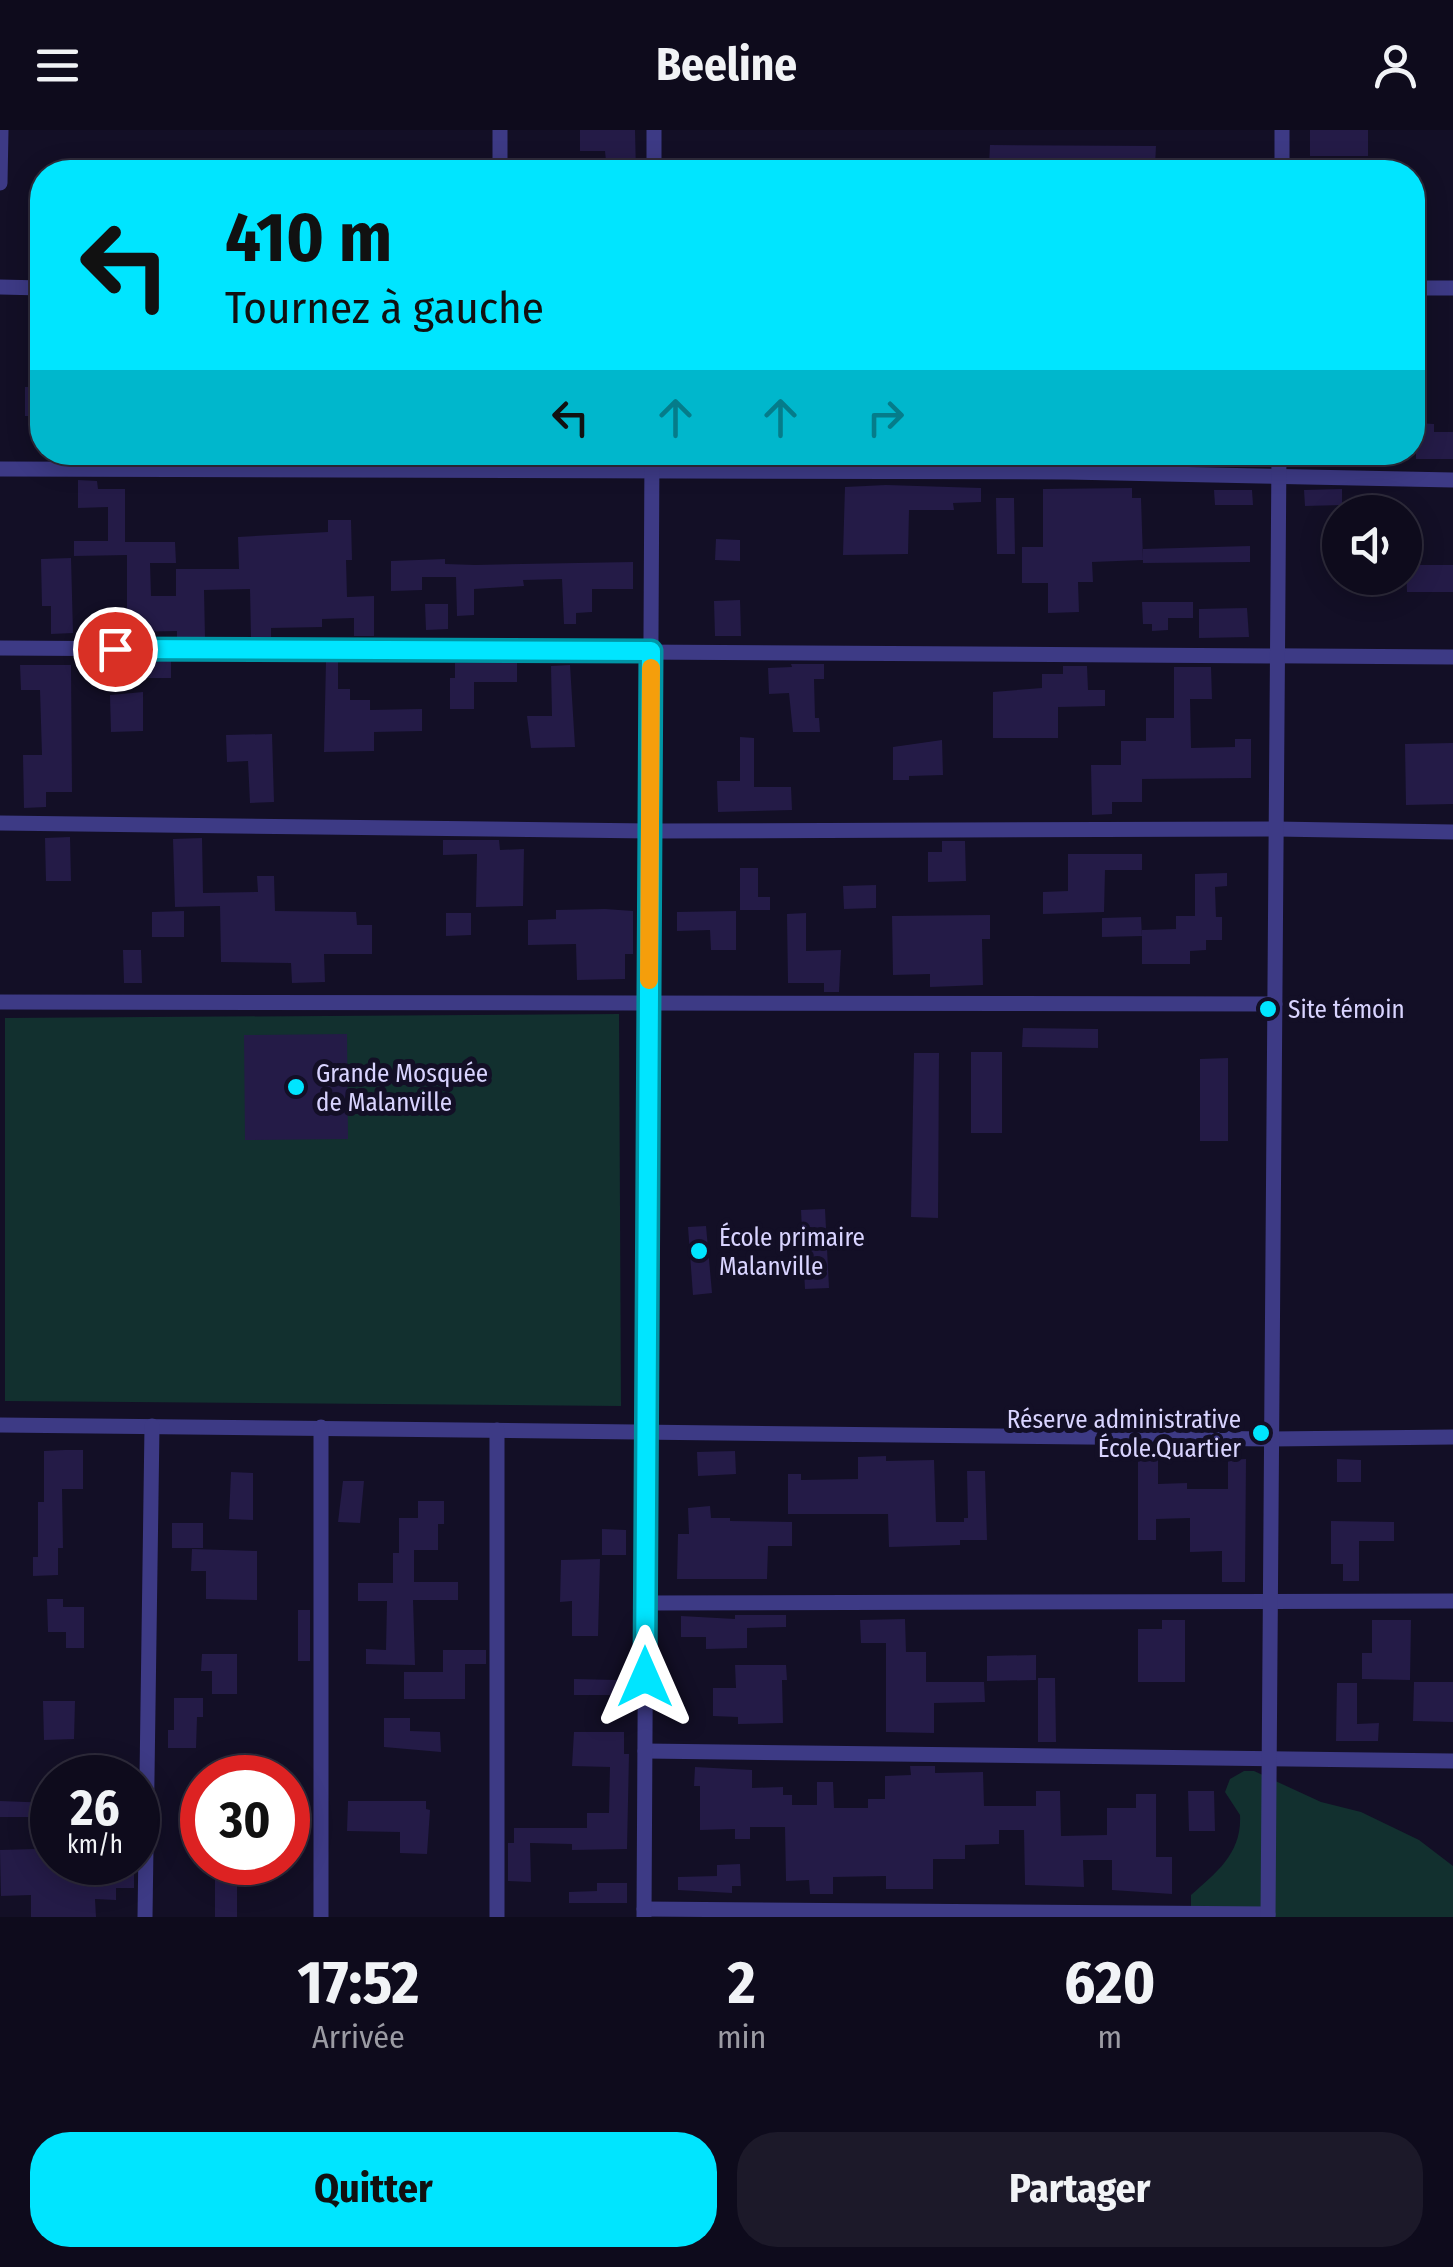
<!DOCTYPE html>
<html lang="fr">
<meta charset="utf-8">
<style>
:root{--surface:#0e0b1c;--page:#1c1929;--text:#f1f3f6;--muted:#9b9ba3;--line:#2e2b3b;--accent:#00e5ff}
body{margin:0;font-family:"Fira Sans Condensed",sans-serif;background:var(--page);color:var(--text);height:100vh;display:flex;flex-direction:column;font-size:38px;white-space:nowrap}
*{box-sizing:border-box;margin:0}
p{font-size:32px;color:var(--muted)}
.icon{flex:none;width:55px;height:55px;fill:none;stroke:currentColor;stroke-width:2;stroke-linecap:round;stroke-linejoin:round}
.map{position:relative;height:1787px;overflow:hidden}
.drawer{display:flex;flex-direction:column;background:var(--surface);flex:1}
.drawer>*{flex:none}
.top-card{position:absolute;left:30px;top:30px;width:1395px;height:305px;border-radius:40px;box-shadow:0 5px 25px #0003,0 0 0 2px var(--line);background:#00e5ff;color:#111;overflow:hidden}
.buttons{position:absolute;left:1322px;top:365px;display:grid;gap:20px}
.buttons a{display:grid;place-items:center;width:100px;height:100px;border-radius:50%;background:var(--surface);box-shadow:0 5px 25px #0003,0 0 0 2px var(--line);font-size:50px}
.speed{position:absolute;left:30px;top:1625px;display:flex;gap:20px;font-size:50px;font-weight:700;text-align:center}
.speed>*{display:grid;place-content:center;width:130px;height:130px;border-radius:50%;background:var(--surface);box-shadow:0 5px 25px #0003,0 0 0 2px var(--line);line-height:1}
.speed small{font-size:25px;font-weight:400}
.speed .limit{border:15px solid #d22;background:#fff;color:#111}
.pin{position:absolute;display:grid;place-items:center;width:85px;height:85px;color:#fff;margin:-42px;border:5px solid #fff;border-radius:50%;box-shadow:0 2px 10px #0007}
.me{position:absolute;width:110px;margin:-55px;rotate:0deg;stroke-linejoin:round;filter:drop-shadow(0 0 8px #0008)}
.turn{display:flex;align-items:center;gap:35px;height:210px;padding:0 30px;font-size:45px}
.turn .icon{width:130px;height:130px;stroke-width:2.5}
.turn b{display:block;font-size:70px;line-height:85px}
.lanes{display:flex;align-items:center;height:95px;padding:0 30px;background:#0003;justify-content:center;gap:50px;direction:ltr}
.lanes .off{opacity:.35}
.eta{display:flex;justify-content:space-evenly;align-items:center;height:170px;text-align:center}
.eta b{font-size:60px;font-weight:700;line-height:70px}
.cta{display:flex;gap:20px;margin-top:auto;padding:20px 30px}
.cta a{flex:1;height:115px;border-radius:40px;background:var(--accent);color:#111;font-size:40px;font-weight:700;line-height:115px;text-align:center}
.cta a+a{background:var(--page);color:var(--text)}
header{display:flex;justify-content:space-between;align-items:center;height:130px;padding:0 30px;background:var(--surface);font-size:45px;font-weight:700}
.map>svg:first-child{display:block}
.green{fill:#12302f}
.building{fill:#241b47}
.lines{fill:none;stroke-linecap:round;stroke-linejoin:round}
.street{stroke:#3d3a85;stroke-width:15}
.route-casing{stroke:#0095a6;stroke-width:25}
.route{stroke:#00e5ff;stroke-width:18}
.slow{stroke:#f59e0b;stroke-width:18}
.poi-dot{fill:#00e5ff;stroke:#130f26;stroke-width:4}
.labels{text-anchor:middle;stroke-width:10;stroke-linejoin:round;paint-order:stroke}
.poi-label{font-size:25px;fill:#d9d4ff;stroke:#130f26;text-anchor:start}
</style>
<header><svg class="icon" aria-label="menu" viewBox="0 0 24 24"><path d="M4 6h16M4 12h16M4 18h16"/></svg>Beeline<svg class="icon" aria-label="person" viewBox="0 0 24 24"><circle cx="12" cy="8" r="4"/><path d="M4 21q1-7 8-7t8 7"/></svg></header>
<div class="map">
<svg width="1453" height="1787" viewBox="0 0 1453 1787">
<rect width="100%" height="100%" fill="#130f26"/>
<g class="green">
<polygon points="619,884 621,1276 5,1271 5,888"/>
<path d="M 1244,1641 L 1254,1641 L 1321,1672 L 1361,1682 L 1419,1710 L 1453,1736 L 1453,1787 L 1197,1787 L 1191,1779 L 1191,1765 C 1217,1742 1242,1723 1240,1685 L 1225,1662 L 1230,1649 Z"/>
</g>
<g class="building">
<polygon points="580,0 635,0 636,42 607,42 605,21 580,21"/>
<rect x="1310" y="0" width="58" height="26"/>
<polygon points="990,15 1156,16 1155,36 989,35"/>
<rect x="25" y="257" width="17" height="29"/>
<polygon points="1416,293 1434,294 1434,302 1453,302 1453,329 1416,329"/>
<polygon points="78,350 97,351 98,359 125,359 125,412 175,412 176,433 150,433 151,466 176,466 176,439 239,439 238,407 328,402 328,390 351,390 352,430 346,430 347,467 374,466 374,506 354,506 354,488 322,489 322,497 271,498 271,507 251,507 250,459 204,460 205,508 177,508 177,501 127,502 127,425 74,426 74,411 108,411 108,377 78,378"/>
<polygon points="886,355 981,358 981,372 953,373 954,380 909,380 908,424 843,425 845,357"/>
<polygon points="1132,358 1132,368 1141,368 1143,430 1092,432 1093,452 1078,452 1079,482 1048,483 1048,453 1022,453 1022,417 1043,417 1043,359"/>
<polygon points="1342,359 1342,375 1305,376 1304,360"/>
<polygon points="1214,360 1252,360 1253,375 1215,375"/>
<polygon points="996,368 1014,368 1015,424 997,424"/>
<polygon points="716,409 740,410 740,431 715,430"/>
<polygon points="1250,416 1250,432 1143,433 1143,419"/>
<polygon points="71,428 73,503 51,504 51,476 42,476 41,429"/>
<polygon points="445,429 445,434 475,435 633,432 633,459 592,459 592,482 576,483 576,494 564,494 562,449 523,450 524,456 474,459 474,485 457,486 456,447 422,447 422,460 391,461 391,431"/>
<polygon points="1406,435 1453,435 1453,462 1407,462"/>
<polygon points="740,470 741,506 715,506 714,471"/>
<polygon points="1142,472 1193,472 1193,488 1168,488 1168,500 1152,501 1152,494 1143,494"/>
<polygon points="425,474 448,474 448,499 426,500"/>
<polygon points="1247,478 1249,507 1199,508 1199,479"/>
<polygon points="142,530 171,530 171,548 143,548"/>
<polygon points="326,531 338,531 338,559 350,559 350,570 370,570 370,580 422,579 422,601 374,602 374,621 324,622"/>
<polygon points="517,532 517,552 474,552 474,579 450,579 450,548 455,548 455,533"/>
<polygon points="791,534 824,534 824,549 814,549 815,588 819,588 820,602 793,602 789,563 769,564 768,538 792,537"/>
<polygon points="20,535 71,535 72,662 46,662 46,677 24,678 23,625 42,625 40,560 21,560"/>
<polygon points="570,535 575,617 531,618 527,586 552,586 551,536"/>
<polygon points="1063,536 1087,536 1088,560 1105,560 1105,576 1058,577 1058,608 993,608 993,562 1042,558 1042,544 1063,544"/>
<polygon points="1174,537 1211,537 1212,569 1190,569 1191,618 1235,617 1235,609 1251,609 1251,648 1142,649 1142,672 1112,672 1112,684 1092,685 1091,635 1121,635 1121,611 1146,611 1146,588 1174,588"/>
<polygon points="143,562 143,601 111,602 110,565"/>
<polygon points="272,604 274,672 250,673 248,631 227,632 226,605"/>
<polygon points="740,607 754,608 754,657 791,657 792,680 718,682 717,651 740,651"/>
<polygon points="942,610 943,645 909,646 909,650 893,650 893,617"/>
<polygon points="1453,613 1453,674 1406,675 1405,614"/>
<polygon points="70,707 71,751 46,751 45,708"/>
<polygon points="202,708 203,763 258,762 257,746 274,746 275,781 356,782 357,795 372,795 372,824 324,824 325,852 292,853 291,833 221,832 220,776 175,777 173,709"/>
<polygon points="443,710 499,710 500,720 524,719 523,776 476,777 477,724 443,725"/>
<polygon points="942,711 965,711 966,751 928,752 928,722 942,722"/>
<polygon points="1068,724 1142,724 1142,740 1105,740 1104,782 1043,784 1043,762 1068,761"/>
<polygon points="740,738 758,738 758,767 770,767 770,780 740,780"/>
<polygon points="1227,743 1227,756 1215,757 1216,787 1222,787 1222,810 1206,810 1206,820 1190,821 1190,834 1142,834 1142,800 1176,799 1176,786 1195,786 1195,744"/>
<polygon points="876,755 876,778 844,779 843,756"/>
<polygon points="605,779 633,781 633,824 625,824 625,849 577,850 576,814 528,815 528,790 556,789 556,780"/>
<polygon points="184,781 184,807 152,807 152,782"/>
<polygon points="736,781 736,820 711,820 710,800 677,801 677,782"/>
<polygon points="446,783 471,783 471,805 446,806"/>
<polygon points="806,783 806,821 841,820 839,862 824,862 824,853 788,853 787,784"/>
<polygon points="990,785 990,809 982,809 983,855 930,857 930,844 893,845 892,786"/>
<polygon points="1141,787 1142,806 1102,807 1102,788"/>
<polygon points="123,820 141,820 142,853 124,853"/>
<polygon points="1023,898 1098,899 1098,918 1022,917"/>
<polygon points="347,904 348,1009 245,1010 244,905"/>
<rect x="971" y="922" width="31" height="81"/>
<polygon points="914,923 939,923 938,1088 911,1087"/>
<polygon points="1228,928 1228,1011 1200,1011 1200,929"/>
<polygon points="825,1079 829,1158 805,1159 801,1080"/>
<polygon points="706,1096 712,1163 693,1165 688,1097"/>
<polygon points="65,1320 83,1320 83,1359 62,1359 63,1418 58,1418 58,1445 33,1446 33,1427 38,1427 38,1372 44,1372 44,1321"/>
<polygon points="735,1321 736,1344 698,1346 697,1322"/>
<polygon points="886,1326 886,1331 934,1330 936,1392 964,1392 964,1388 968,1388 967,1341 985,1341 987,1410 960,1410 960,1415 889,1417 888,1384 788,1384 788,1344 801,1344 801,1350 858,1349 858,1327"/>
<polygon points="1138,1327 1158,1327 1158,1354 1187,1353 1187,1359 1228,1359 1228,1330 1246,1329 1245,1452 1222,1452 1222,1421 1190,1422 1190,1388 1156,1389 1156,1410 1138,1410"/>
<polygon points="1337,1329 1361,1330 1361,1352 1337,1352"/>
<polygon points="231,1342 253,1343 253,1390 229,1389"/>
<polygon points="343,1351 364,1351 360,1393 338,1392"/>
<polygon points="418,1371 444,1371 444,1394 438,1394 438,1420 414,1420 414,1452 458,1452 458,1470 413,1470 415,1535 366,1534 366,1519 386,1520 387,1471 358,1471 358,1453 393,1453 393,1423 399,1423 399,1388 418,1388"/>
<polygon points="710,1376 711,1388 730,1388 730,1391 792,1392 792,1416 768,1416 767,1449 677,1449 678,1404 689,1404 688,1378"/>
<polygon points="1331,1391 1394,1392 1394,1411 1359,1411 1359,1451 1343,1451 1343,1434 1331,1434"/>
<rect x="172" y="1393" width="31" height="25"/>
<polygon points="602,1399 626,1400 626,1425 602,1425"/>
<polygon points="192,1419 257,1421 257,1470 206,1469 206,1441 191,1441"/>
<polygon points="600,1429 598,1506 572,1506 572,1471 560,1472 561,1430"/>
<polygon points="47,1469 63,1469 63,1477 84,1477 84,1518 66,1518 66,1502 48,1502"/>
<rect x="298" y="1480" width="12" height="51"/>
<polygon points="735,1485 786,1485 786,1497 747,1498 747,1518 706,1519 706,1507 681,1507 681,1486 735,1489"/>
<polygon points="905,1489 906,1522 926,1522 926,1552 984,1552 985,1572 934,1573 934,1603 886,1602 886,1513 861,1513 860,1490"/>
<polygon points="1162,1490 1185,1490 1185,1552 1138,1552 1138,1499 1162,1499"/>
<polygon points="1372,1490 1411,1490 1410,1550 1362,1549 1362,1523 1372,1523"/>
<polygon points="443,1520 486,1520 486,1534 465,1534 465,1569 404,1569 404,1542 443,1542"/>
<polygon points="202,1524 237,1524 237,1564 212,1564 212,1541 201,1541"/>
<polygon points="1036,1525 1036,1550 987,1551 987,1526"/>
<polygon points="735,1535 786,1535 787,1550 782,1550 783,1593 738,1594 738,1587 713,1586 713,1558 736,1558"/>
<polygon points="1038,1548 1055,1548 1056,1612 1038,1612"/>
<polygon points="574,1549 617,1550 617,1565 574,1565"/>
<polygon points="1414,1552 1453,1552 1453,1592 1413,1591"/>
<polygon points="1337,1553 1357,1553 1357,1594 1379,1593 1378,1611 1336,1611"/>
<polygon points="174,1568 203,1568 203,1587 197,1587 196,1618 168,1618 168,1600 174,1600"/>
<polygon points="43,1571 75,1571 74,1609 44,1610"/>
<polygon points="384,1588 410,1588 410,1601 440,1602 441,1622 384,1617"/>
<polygon points="574,1602 624,1602 624,1624 629,1624 627,1719 572,1720 572,1714 530,1713 531,1752 508,1751 508,1713 514,1713 514,1698 587,1698 587,1683 609,1683 610,1637 572,1636"/>
<polygon points="910,1636 935,1636 935,1643 983,1642 984,1676 1036,1676 1036,1661 1060,1661 1061,1706 1107,1705 1107,1678 1136,1678 1136,1664 1156,1664 1156,1727 1172,1727 1172,1764 1112,1760 1112,1730 1083,1730 1084,1757 1025,1755 1024,1700 999,1700 999,1714 965,1715 965,1729 933,1729 933,1759 886,1759 886,1746 833,1747 833,1764 810,1764 809,1750 786,1751 785,1697 750,1697 750,1709 735,1709 735,1699 700,1700 700,1656 694,1656 695,1637 752,1640 752,1658 783,1657 783,1665 792,1665 792,1675 817,1675 817,1652 833,1652 834,1678 868,1678 868,1669 885,1669 885,1646 911,1645"/>
<polygon points="1188,1661 1214,1661 1215,1701 1189,1701"/>
<polygon points="0,1671 52,1673 52,1732 134,1735 134,1758 116,1758 116,1770 95,1769 96,1787 31,1787 31,1765 1,1766 0,1720 35,1719 35,1687 0,1687"/>
<polygon points="348,1671 426,1671 426,1679 430,1680 427,1724 400,1723 400,1702 347,1701"/>
<polygon points="740,1734 741,1756 732,1756 732,1763 678,1760 678,1747 717,1746 717,1735"/>
<rect x="215" y="1737" width="22" height="50"/>
<polygon points="597,1753 627,1753 627,1773 569,1773 569,1762 597,1761"/>
</g>
<g class="lines">
<g class="street">
<polyline points="500,0 500,42"/>
<polyline points="654,42 654,0"/>
<polyline points="1282,42 1282,0"/>
<polyline points="0,53 1,0"/>
<polyline points="0,157 42,158"/>
<polyline points="1412,158 1453,158"/>
<polyline points="0,339 1068,342 1453,350"/>
<polyline points="0,518 1453,527"/>
<polyline points="0,693 650,701 1276,699 1453,702"/>
<polyline points="0,872 1275,874"/>
<polyline points="0,1295 1271,1309 1453,1307"/>
<polyline points="646,1473 1453,1471"/>
<polyline points="645,1621 1453,1631"/>
<polyline points="644,1779 1268,1784"/>
<polyline points="145,1787 152,1296"/>
<polyline points="321,1787 321,1297"/>
<polyline points="497,1787 497,1300"/>
<polyline points="644,1787 652,322"/>
<polyline points="1268,1787 1279,322"/>
</g>
</g>
<g class="lines">
<g class="route-casing">
<polyline id="route" points="115,519 651,521 645,1547"/>
</g>
<use href="#route" class="route"/>
<polyline class="slow" points="649,850 651,538"/>
</g>
<g class="poi-dot">
<circle cx="1268" cy="879" r="10"/>
<circle cx="296" cy="957" r="10"/>
<circle cx="699" cy="1121" r="10"/>
<circle cx="1261" cy="1303" r="10"/>
</g>
<g class="labels">
<g class="poi-label">
<text x="1288" y="888">Site témoin</text>
<text x="316" y="952">Grande Mosquée<tspan x="316" dy="29">de Malanville</tspan></text>
<text x="719" y="1116">École primaire<tspan x="719" dy="29">Malanville</tspan></text>
<text x="1241" y="1298" text-anchor="end">Réserve administrative<tspan x="1241" dy="29">École.Quartier</tspan></text>
</g>
</g>
</svg>
<div class="buttons">
<a><svg class="icon" aria-label="sound" viewBox="0 0 24 24"><path d="M4 9h4l5-4v14l-5-4H4zM17 9q2 3 0 6"/></svg></a>
</div>
<div class="speed"><div>26<small>km/h</small></div><div class="limit">30</div></div>
<div class="pin" style="left:115px;top:519px;background:#d93025"><svg class="icon" aria-label="arrive" viewBox="0 0 24 24"><path d="M6 21V4h12l-3 4 3 4H6"/></svg></div>
<svg class="me" style="left:645px;top:1547px" viewBox="-20 -20 40 40"><path d="M0-17L14 15 0 8-14 15z" fill="#00e5ff" stroke="#fff" stroke-width="4"/></svg>
<div class="top-card">
<div class="turn"><svg class="icon" aria-label="left" viewBox="0 0 24 24"><path d="M17 20v-9H6M10 6l-5 5 5 5"/></svg><div><b>410 m</b>Tournez à gauche</div></div>
<div class="lanes"><svg class="icon" aria-label="left" viewBox="0 0 24 24"><path d="M17 20v-9H6M10 6l-5 5 5 5"/></svg><svg class="icon off" aria-label="ahead" viewBox="0 0 24 24"><path d="M12 20V5M6 11l6-6 6 6"/></svg><svg class="icon off" aria-label="ahead" viewBox="0 0 24 24"><path d="M12 20V5M6 11l6-6 6 6"/></svg><svg class="icon off" aria-label="right" viewBox="0 0 24 24"><path d="M7 20v-9h11M14 6l5 5-5 5"/></svg></div>
</div>
</div>
<section class="drawer">
<div class="eta">
<div><b>17:52</b><p>Arrivée</p></div>
<div><b>2</b><p>min</p></div>
<div><b>620</b><p>m</p></div>
</div>
<div class="cta"><a>Quitter</a><a>Partager</a></div>
</section>
